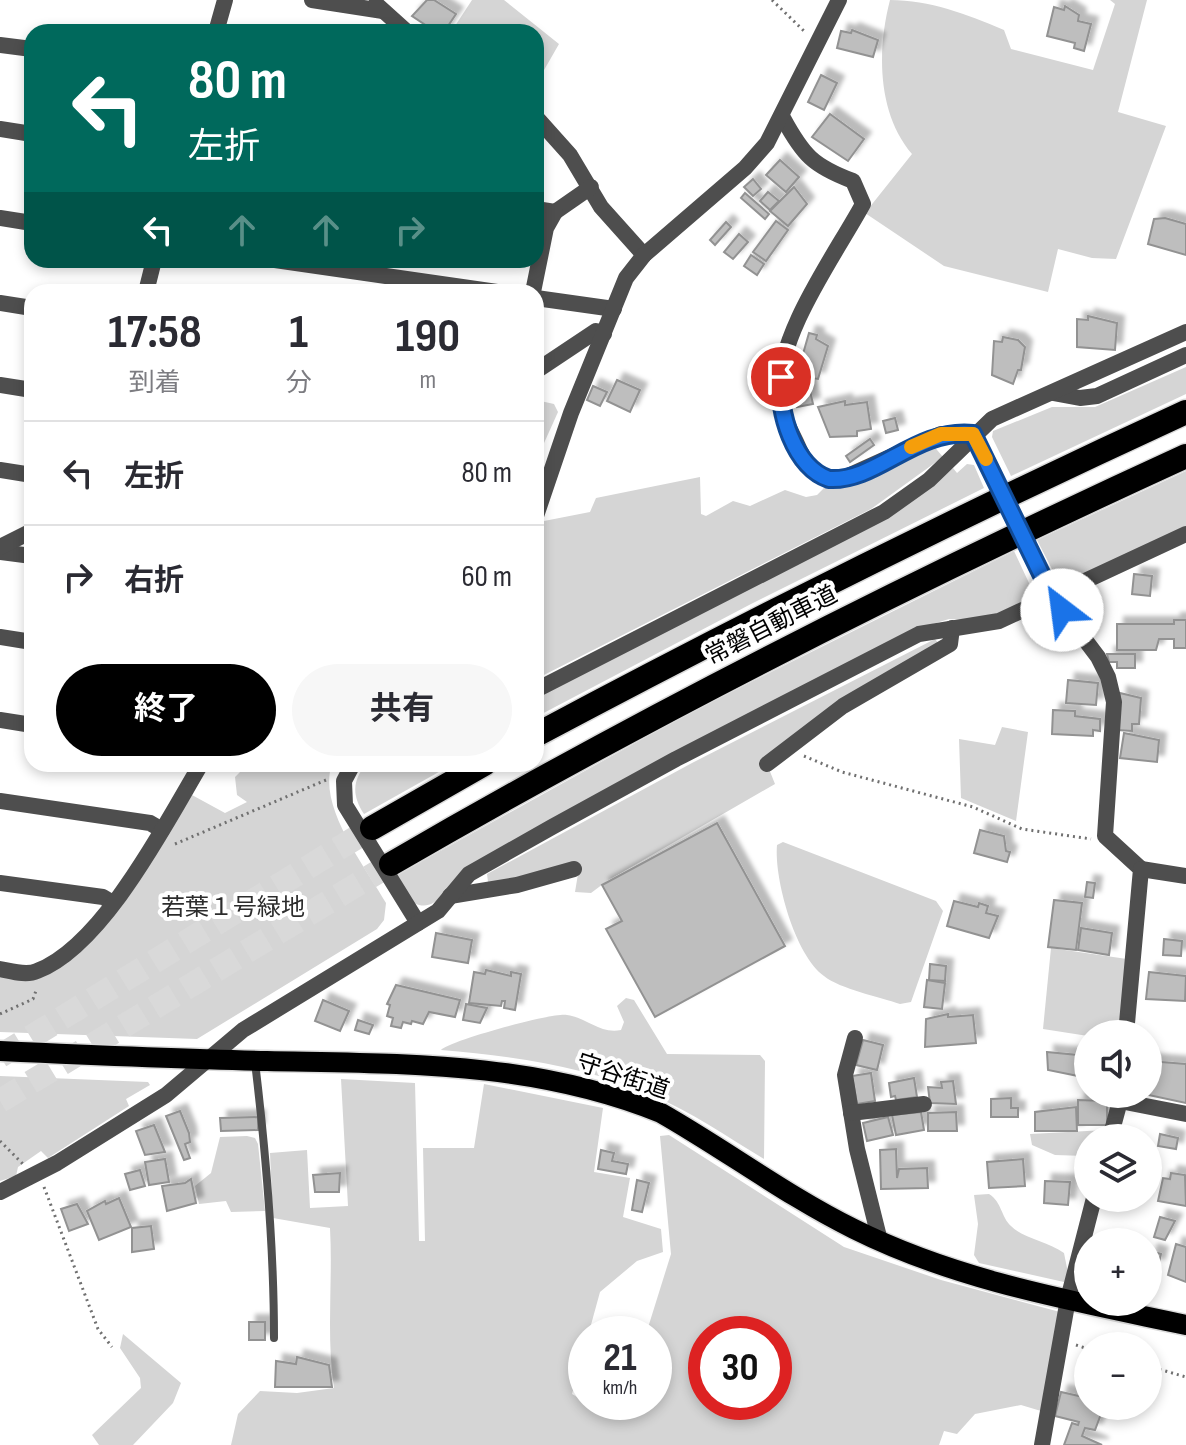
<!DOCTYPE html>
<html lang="ja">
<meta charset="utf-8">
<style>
:root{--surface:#fff;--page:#f7f7f7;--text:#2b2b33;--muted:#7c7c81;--line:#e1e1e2;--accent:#000}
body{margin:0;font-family:"Sofia Sans Condensed","Noto Sans JP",sans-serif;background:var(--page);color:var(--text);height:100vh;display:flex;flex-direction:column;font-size:30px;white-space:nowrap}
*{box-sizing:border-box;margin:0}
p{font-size:26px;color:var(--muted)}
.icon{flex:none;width:44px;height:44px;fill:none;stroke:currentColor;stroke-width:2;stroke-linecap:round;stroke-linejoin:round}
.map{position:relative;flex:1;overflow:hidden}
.drawer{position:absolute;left:24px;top:284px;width:520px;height:488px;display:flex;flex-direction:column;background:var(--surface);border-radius:24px;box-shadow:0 4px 12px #0003}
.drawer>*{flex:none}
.guide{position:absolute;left:24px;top:24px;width:520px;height:244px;border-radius:24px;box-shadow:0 4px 12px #0003;background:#00695c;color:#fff;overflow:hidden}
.tools{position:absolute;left:1074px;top:1020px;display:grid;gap:16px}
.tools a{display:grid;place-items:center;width:88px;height:88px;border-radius:50%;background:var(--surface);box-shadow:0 4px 12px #0003;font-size:40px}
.speed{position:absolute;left:568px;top:1316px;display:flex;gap:16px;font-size:40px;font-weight:700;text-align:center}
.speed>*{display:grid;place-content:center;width:104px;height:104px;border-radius:50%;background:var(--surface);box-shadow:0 4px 12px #0003;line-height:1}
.speed small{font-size:20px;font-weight:400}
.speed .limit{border:12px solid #d22;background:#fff;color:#111}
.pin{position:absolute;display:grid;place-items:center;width:68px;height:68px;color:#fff;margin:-34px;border:4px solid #fff;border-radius:50%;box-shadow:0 2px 8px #0007}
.me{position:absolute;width:88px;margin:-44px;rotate:330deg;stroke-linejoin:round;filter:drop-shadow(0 0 6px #0008)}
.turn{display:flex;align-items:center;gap:28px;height:168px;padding:0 32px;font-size:36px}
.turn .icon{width:104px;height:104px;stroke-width:2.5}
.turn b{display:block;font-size:56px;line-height:68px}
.lanes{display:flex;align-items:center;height:76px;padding:0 32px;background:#0003;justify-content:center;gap:40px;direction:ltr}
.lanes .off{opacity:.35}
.eta{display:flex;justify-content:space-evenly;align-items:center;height:136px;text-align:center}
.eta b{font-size:48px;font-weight:700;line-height:56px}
.button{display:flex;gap:16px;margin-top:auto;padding:16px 32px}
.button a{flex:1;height:92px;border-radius:48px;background:var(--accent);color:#fff;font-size:32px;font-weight:700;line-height:92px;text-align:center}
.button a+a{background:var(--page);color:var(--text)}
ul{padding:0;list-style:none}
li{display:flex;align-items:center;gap:24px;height:104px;padding:0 32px;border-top:2px solid var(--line)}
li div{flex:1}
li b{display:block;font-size:30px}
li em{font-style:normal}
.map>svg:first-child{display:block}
.green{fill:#d5d5d5;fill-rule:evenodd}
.building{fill:#bebebe;stroke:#929292;stroke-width:2;filter:url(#shadow)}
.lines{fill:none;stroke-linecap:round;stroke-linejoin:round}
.motorway-tunnel{stroke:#d9d9d9;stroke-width:24;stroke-dasharray:24 12;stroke-linecap:butt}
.primary-casing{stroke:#dbdbdb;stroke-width:23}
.motorway-casing{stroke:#dbdbdb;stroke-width:27}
.path{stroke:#707070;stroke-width:3;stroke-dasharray:2 4;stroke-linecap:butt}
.service{stroke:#4e4e4e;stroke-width:8}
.minor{stroke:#4e4e4e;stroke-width:16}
.tertiary{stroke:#4e4e4e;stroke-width:16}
.primary{stroke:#000;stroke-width:20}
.motorway{stroke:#000;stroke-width:24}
.minor-bridge{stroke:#4e4e4e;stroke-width:16}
.route-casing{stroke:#114b97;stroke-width:20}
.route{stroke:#1a73e8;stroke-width:14}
.slow{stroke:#f59e0b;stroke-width:14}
.labels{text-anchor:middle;stroke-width:8;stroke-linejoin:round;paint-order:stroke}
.street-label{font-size:24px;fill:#000;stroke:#fff}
.park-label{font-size:24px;fill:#2c2c2c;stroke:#fff}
</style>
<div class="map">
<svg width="1186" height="1445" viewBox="0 0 1186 1445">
<defs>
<filter id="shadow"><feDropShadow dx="7" dy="-7" stdDeviation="2" flood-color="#0004"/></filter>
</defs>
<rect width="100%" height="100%" fill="#fff"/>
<g class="green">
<polygon points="472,0 504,0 559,44 536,84 536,32 451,32"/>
<path d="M 890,0 C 930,0 966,14 1004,30 L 1011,49 L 1093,70 L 1115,4 L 1110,0 L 1147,0 L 1118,112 L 1166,126 L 1116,259 L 1092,258 L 1058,249 L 1048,292 L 944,266 L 865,213 L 912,154 C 877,113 877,50 890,0 Z"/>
<polygon points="1186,367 1186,394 1011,476 992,437 993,431 1052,407 1095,407"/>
<polygon points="536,400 554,404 558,412 540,452 536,449"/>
<polygon points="932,444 943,457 871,509 536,679 536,579 544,521 590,512 596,498 700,477 701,514 706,516 733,501 750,506 785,490 806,497 817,495 824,488 844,487"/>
<polygon points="967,464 974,465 984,488 751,604 536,717 536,696 925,490 953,468 957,473"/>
<polygon points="1186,471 1186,527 1071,580 1057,579 1037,540"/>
<path d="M 1014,551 L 1036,598 L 986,621 L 949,619 L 920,628 L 457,877 C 445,891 434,913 414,903 L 397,875 L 691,712 Z"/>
<polygon points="935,639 939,644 769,769 775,784 607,881 591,893 575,892 578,874 488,882 487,874 692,763"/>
<polygon points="1002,727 1028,732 1016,821 961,798 959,739 995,745"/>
<path d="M 248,764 L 332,764 C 317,806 365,866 386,903 L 384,920 L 377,929 L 197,1039 L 0,1032 L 0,977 L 44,976 L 162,843 L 192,795 L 225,813 L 247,802 L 237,795 L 235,777 Z"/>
<path d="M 366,764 L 453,764 L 364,814 C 352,796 352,781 366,764 Z"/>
<path d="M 783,842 L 936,901 L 943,911 L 911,1002 L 900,1004 C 880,997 840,989 824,976 C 795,955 774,879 777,845 Z"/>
<polygon points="1051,948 1127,959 1120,1034 1088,1036 1043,1029"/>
<path d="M 626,998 L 634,1000 L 667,1054 L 760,1055 L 765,1061 L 764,1159 C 727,1137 691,1111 651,1095 C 585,1066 512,1056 441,1050 C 448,1041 553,1012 567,1015 C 588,1018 599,1034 621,1030 L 624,1022 L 617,1006 Z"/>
<polygon points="0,1076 148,1082 150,1085 126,1099 129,1106 48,1158 41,1151 18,1167 16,1176 0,1181"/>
<path d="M 341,1079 L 415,1083 L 419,1241 L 425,1241 L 423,1148 L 474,1148 L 484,1084 L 603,1108 L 594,1172 L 630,1178 L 623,1217 L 661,1229 L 663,1252 L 637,1261 L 600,1292 L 572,1394 L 586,1402 L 620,1410 L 623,1402 L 654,1402 L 654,1334 L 646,1334 L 671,1254 L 660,1136 L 669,1135 L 844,1247 L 941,1280 L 1060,1312 L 1041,1411 L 1021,1405 L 975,1414 L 957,1434 L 944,1431 L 939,1445 L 231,1445 L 238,1414 L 260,1391 L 297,1393 L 334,1388 C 326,1335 333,1282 330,1228 L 273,1218 L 270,1153 L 307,1150 L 310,1208 L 348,1206 ZM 706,1334 L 774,1334 L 774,1402 L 706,1402 Z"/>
<polygon points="1106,1130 1104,1138 1088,1138 1086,1156 1055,1155 1032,1145 1030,1134"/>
<polygon points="247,1136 255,1138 258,1144 265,1211 231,1212 226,1201 199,1204 195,1186 211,1173 220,1137"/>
<path d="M 989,1194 C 1002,1202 1001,1217 1011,1226 C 1024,1239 1048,1241 1064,1253 L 1069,1278 L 1064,1282 L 979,1263 L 974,1255 L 978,1224 L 974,1195 Z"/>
<polygon points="123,1334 181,1383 173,1403 133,1445 99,1445 92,1435 141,1388 140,1378 120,1348"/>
</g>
<g class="building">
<polygon points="427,0 434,0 456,14 444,32 436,32 412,16"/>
<polygon points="1065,6 1079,15 1078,21 1091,24 1084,51 1074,48 1075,43 1047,36 1054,7 1064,10"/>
<polygon points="852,30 878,40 873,57 837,48 841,31 851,33"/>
<polygon points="821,75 837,83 824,110 808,102"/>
<polygon points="830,114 864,139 848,161 812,137"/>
<polygon points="780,160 799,177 786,192 766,175"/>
<polygon points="753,179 761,189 753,196 744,187"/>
<polygon points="794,187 807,204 788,226 770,211"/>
<polygon points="768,192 779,201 770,210 760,201"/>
<polygon points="745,193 769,214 765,219 741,198"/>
<polygon points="1165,218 1186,224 1186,255 1148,244 1154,219"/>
<polygon points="776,221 788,230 766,261 753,252"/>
<polygon points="726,222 731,227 715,245 710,240"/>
<polygon points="739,234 748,242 733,259 724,252"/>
<polygon points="751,255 764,264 757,275 744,266"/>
<polygon points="1088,316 1117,323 1115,350 1077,347 1077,319 1088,320"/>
<polygon points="809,333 817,335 816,339 828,346 818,379 811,378 809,386 795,382"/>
<polygon points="1003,337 1018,340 1025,347 1021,370 1018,370 1013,384 992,375 994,341 1002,342"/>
<polygon points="617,380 640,390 630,412 607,401"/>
<polygon points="593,386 607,392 600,406 587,400"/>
<polygon points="809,386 813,404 797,407 793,390"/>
<polygon points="845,401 845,405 867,402 871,429 857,431 857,436 830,437 818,407"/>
<polygon points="895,418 898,430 886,433 883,421"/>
<polygon points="870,439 874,445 850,462 846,456"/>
<polygon points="1134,574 1152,576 1150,596 1132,594"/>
<polygon points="1174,620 1186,620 1186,648 1174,648 1174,639 1159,639 1156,650 1117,650 1117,624 1174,624"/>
<polygon points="1107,654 1135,654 1135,668 1117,668 1117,662 1109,662"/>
<polygon points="1068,680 1098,683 1096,705 1066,703"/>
<polygon points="1120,693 1141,698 1139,724 1132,724 1132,731 1117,730"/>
<polygon points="1053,710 1075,711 1075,716 1100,719 1100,731 1093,730 1093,736 1052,734"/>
<polygon points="1124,733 1159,740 1157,762 1120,758"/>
<polygon points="717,823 785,946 655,1017 606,929 622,921 602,885"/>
<polygon points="980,830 1004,836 1006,851 1010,852 1007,862 974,853"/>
<polygon points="1087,882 1095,883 1093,898 1085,897"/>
<polygon points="1054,900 1082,903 1076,950 1048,947"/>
<polygon points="954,901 978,907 979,903 988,906 986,913 998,916 989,938 947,926"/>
<polygon points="1081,928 1112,933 1109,955 1078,950"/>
<polygon points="436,933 472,940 468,963 432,957"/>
<polygon points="1164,939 1182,941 1181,956 1163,955"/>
<polygon points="930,964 946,966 945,981 929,980"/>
<polygon points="486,970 511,976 511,972 521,974 515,1010 504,1008 505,1001 502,1001 501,1006 469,1003 474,972 485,974"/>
<polygon points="1149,972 1186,976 1185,1001 1146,999"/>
<polygon points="927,980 945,983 942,1009 924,1007"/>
<polygon points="396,985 460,1000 455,1017 429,1012 423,1024 412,1021 411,1024 403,1022 401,1028 391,1026 393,1018 387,1016 390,1005 387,1004"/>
<polygon points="323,1000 349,1011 340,1031 315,1021"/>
<polygon points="466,1004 487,1008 480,1023 463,1020"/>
<polygon points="948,1014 948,1017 973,1015 976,1043 925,1047 926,1019"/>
<polygon points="358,1020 373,1025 369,1034 355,1030"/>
<polygon points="863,1040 883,1045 877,1070 856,1065"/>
<polygon points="1047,1052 1078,1055 1077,1060 1086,1061 1083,1077 1048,1070"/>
<polygon points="1149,1061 1186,1064 1186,1103 1144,1094 1148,1094"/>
<polygon points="871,1073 875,1101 857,1104 852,1076"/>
<polygon points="914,1078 917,1097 896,1100 895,1096 891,1097 889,1083"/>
<polygon points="953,1081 956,1104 930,1103 928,1087 942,1088 941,1082"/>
<polygon points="1011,1098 1011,1108 1018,1108 1018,1117 991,1117 991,1099"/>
<polygon points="1078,1100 1107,1101 1107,1125 1078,1125"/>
<polygon points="1076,1107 1077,1131 1035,1131 1035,1112"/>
<polygon points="180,1111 189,1133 190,1142 185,1144 190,1158 184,1160 166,1116"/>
<polygon points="921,1112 924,1130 896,1135 892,1115"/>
<polygon points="956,1112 957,1131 928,1131 928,1113"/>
<polygon points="258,1117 258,1130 221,1131 220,1118"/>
<polygon points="888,1117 893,1135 867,1141 863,1123"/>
<polygon points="154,1125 165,1152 145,1155 136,1131"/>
<polygon points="1160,1134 1178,1138 1176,1149 1158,1146"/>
<polygon points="896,1149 897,1178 899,1169 927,1168 928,1188 881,1189 880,1150"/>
<polygon points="601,1150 614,1153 612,1161 628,1164 626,1174 598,1169"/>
<polygon points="165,1159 169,1182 149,1185 145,1162"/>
<polygon points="1023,1159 1025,1186 989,1188 987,1162"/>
<polygon points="140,1170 145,1186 130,1190 125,1174"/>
<polygon points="340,1173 339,1192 315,1192 313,1175"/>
<polygon points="1171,1173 1185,1175 1186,1206 1158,1201 1163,1178 1170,1179"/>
<polygon points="191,1179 196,1203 167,1211 162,1186 185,1183"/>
<polygon points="637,1180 649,1183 642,1212 632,1210"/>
<polygon points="1045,1181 1070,1182 1068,1205 1044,1203"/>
<polygon points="119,1198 131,1227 99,1240 87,1211 105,1201 106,1204"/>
<polygon points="77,1204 88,1224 69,1231 61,1209"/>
<polygon points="1160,1217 1175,1221 1165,1240 1154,1237"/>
<polygon points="151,1226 154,1249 132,1252 132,1228"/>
<polygon points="1176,1244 1186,1247 1186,1282 1168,1275"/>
<polygon points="1151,1251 1161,1254 1158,1266 1148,1263"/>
<rect x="249" y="1322" width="16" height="18"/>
<polygon points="297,1357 329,1365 332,1387 275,1387 276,1361 296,1364"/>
<polygon points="1080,1391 1088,1393 1088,1406 1104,1406 1095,1430 1085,1428 1082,1436 1102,1445 1064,1445 1072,1423 1078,1425 1079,1422 1055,1416 1061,1392 1079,1396"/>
</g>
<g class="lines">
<g class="motorway-tunnel">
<polyline points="0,1056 372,828"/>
<polyline points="0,1101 391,864"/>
</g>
<g class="primary-casing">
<path id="primary" d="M 0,1051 C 89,1055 178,1059 267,1061 C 402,1064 533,1061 661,1113 C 726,1150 787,1196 854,1229 C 958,1281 1073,1301 1186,1325"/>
</g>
<g class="motorway-casing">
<g id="motorway">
<path d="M 536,735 C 750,621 966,513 1186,412"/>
<polyline points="372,828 484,764"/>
<path d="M 391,864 C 649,714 915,580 1186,456"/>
</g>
</g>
<g class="path">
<polyline points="772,0 804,31"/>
<polyline points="804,756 842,772 973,807 1022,829 1091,839"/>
<polyline points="175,844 326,780"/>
<polyline points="0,1014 33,999 37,988"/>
<polyline points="0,1141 23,1164"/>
<polyline points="44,1187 98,1329 112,1347"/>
<polyline points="1076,1345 1088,1349"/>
<polyline points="1148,1366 1186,1377"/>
</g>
<path class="service" d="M 255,1062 C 266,1154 274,1245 274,1338"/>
<g class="minor">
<polyline points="312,0 383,11"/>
<polyline points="376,4 407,32"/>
<polyline points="0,45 32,49"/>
<polyline points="536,117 570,155 601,207 644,255"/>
<path d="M 783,118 C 803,155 813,166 853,181 L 863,204 C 834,257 777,334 779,395 C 780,412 789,427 796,442 C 805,463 814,479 839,480 L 941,434 L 973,434 L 997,482"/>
<polyline points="0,129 32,134"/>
<polyline points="536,209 555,212 591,187"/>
<polyline points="0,218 32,223"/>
<polyline points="275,260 497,292"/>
<polyline points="533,292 546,228 555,212"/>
<polyline points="536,298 614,309"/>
<polyline points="0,303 32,308"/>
<polyline points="536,371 596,331 604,334"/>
<polyline points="0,385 32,390"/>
<polyline points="1053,393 1080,398 1097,396 1186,355"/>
<polyline points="0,470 32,475"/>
<polyline points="536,516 571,413 626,278 644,255 745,168 767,143 839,0"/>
<polyline points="1028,546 1052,596 1098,657 1108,677 1114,702 1105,836 1141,869 1126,1034"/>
<polyline points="0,552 32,556"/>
<polyline points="0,637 32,642"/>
<polyline points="536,690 884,512 929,480 992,419 1186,332"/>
<polyline points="0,720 32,725"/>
<polyline points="353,764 344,781 345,805 418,923"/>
<polyline points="767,764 843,706 950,644 952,628"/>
<polyline points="0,801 150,823 162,830"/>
<polyline points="1141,869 1186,876"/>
<polyline points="0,883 103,897 113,903"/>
<polyline points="450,896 517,885 574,869"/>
<path d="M 0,969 C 11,971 26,976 37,971 C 103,946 166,823 201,764"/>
<polyline points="855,1038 845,1075 857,1149 880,1241"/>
<polyline points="1121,1094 1120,1101 1186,1114"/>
<polyline points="851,1113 924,1104"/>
<polyline points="1110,1138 1120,1101"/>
<polyline points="0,1192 57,1163 166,1095 243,1030 438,911 469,874 552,827 676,759 919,634 999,621 1186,534"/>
<polyline points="1042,1445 1068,1299 1094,1198"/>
</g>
<g class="tertiary">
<polyline points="216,32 225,0"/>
<polyline points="146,292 154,260"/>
<polyline points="0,547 32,531"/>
</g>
<use href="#primary" class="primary"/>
<use href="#motorway" class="motorway"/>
<polyline class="minor-bridge" points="997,482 1028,546"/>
</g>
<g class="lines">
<g class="route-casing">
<path id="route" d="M 781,377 C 777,411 794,467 829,479 C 877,482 915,428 973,434 L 1052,596 L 1062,610"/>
</g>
<use href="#route" class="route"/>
<polyline class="slow" points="911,447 941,434 973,434 986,459"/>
</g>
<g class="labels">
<g class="street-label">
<text transform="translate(771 625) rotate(-27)" y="8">常磐自動車道</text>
<text transform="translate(623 1076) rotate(18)" y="8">守谷街道</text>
</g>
<g class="park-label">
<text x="233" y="915">若葉１号緑地</text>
</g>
</g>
</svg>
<div class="tools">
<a><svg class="icon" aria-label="sound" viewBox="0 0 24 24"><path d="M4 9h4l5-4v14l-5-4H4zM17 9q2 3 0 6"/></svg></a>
<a><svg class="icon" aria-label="layers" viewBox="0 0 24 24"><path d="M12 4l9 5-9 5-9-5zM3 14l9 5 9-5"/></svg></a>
<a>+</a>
<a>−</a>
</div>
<div class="speed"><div>21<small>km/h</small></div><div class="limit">30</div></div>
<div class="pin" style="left:781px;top:377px;background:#d93025"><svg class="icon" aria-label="arrive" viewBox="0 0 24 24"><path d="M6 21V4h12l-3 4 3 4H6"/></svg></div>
<svg class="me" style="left:1062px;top:610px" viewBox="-20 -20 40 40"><circle r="19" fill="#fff"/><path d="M0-13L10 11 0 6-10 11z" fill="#1a73e8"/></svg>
<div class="guide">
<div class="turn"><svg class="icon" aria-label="left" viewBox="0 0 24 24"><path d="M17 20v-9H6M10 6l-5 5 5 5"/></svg><div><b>80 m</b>左折</div></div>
<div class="lanes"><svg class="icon" aria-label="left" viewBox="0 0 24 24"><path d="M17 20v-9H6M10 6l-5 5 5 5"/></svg><svg class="icon off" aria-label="ahead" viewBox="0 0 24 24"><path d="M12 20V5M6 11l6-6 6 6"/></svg><svg class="icon off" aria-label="ahead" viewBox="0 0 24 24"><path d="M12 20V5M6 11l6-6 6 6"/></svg><svg class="icon off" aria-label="right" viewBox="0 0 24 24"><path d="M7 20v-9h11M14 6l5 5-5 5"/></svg></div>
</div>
<section class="drawer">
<div class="eta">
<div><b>17:58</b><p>到着</p></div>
<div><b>1</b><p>分</p></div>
<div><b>190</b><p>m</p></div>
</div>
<ul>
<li><svg class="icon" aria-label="left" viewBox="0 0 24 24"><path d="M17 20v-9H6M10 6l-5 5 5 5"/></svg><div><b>左折</b></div><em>80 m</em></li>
<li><svg class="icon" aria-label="right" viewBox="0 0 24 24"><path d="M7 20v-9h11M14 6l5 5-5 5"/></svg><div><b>右折</b></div><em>60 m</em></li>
</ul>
<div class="button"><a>終了</a><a>共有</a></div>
</section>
</div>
